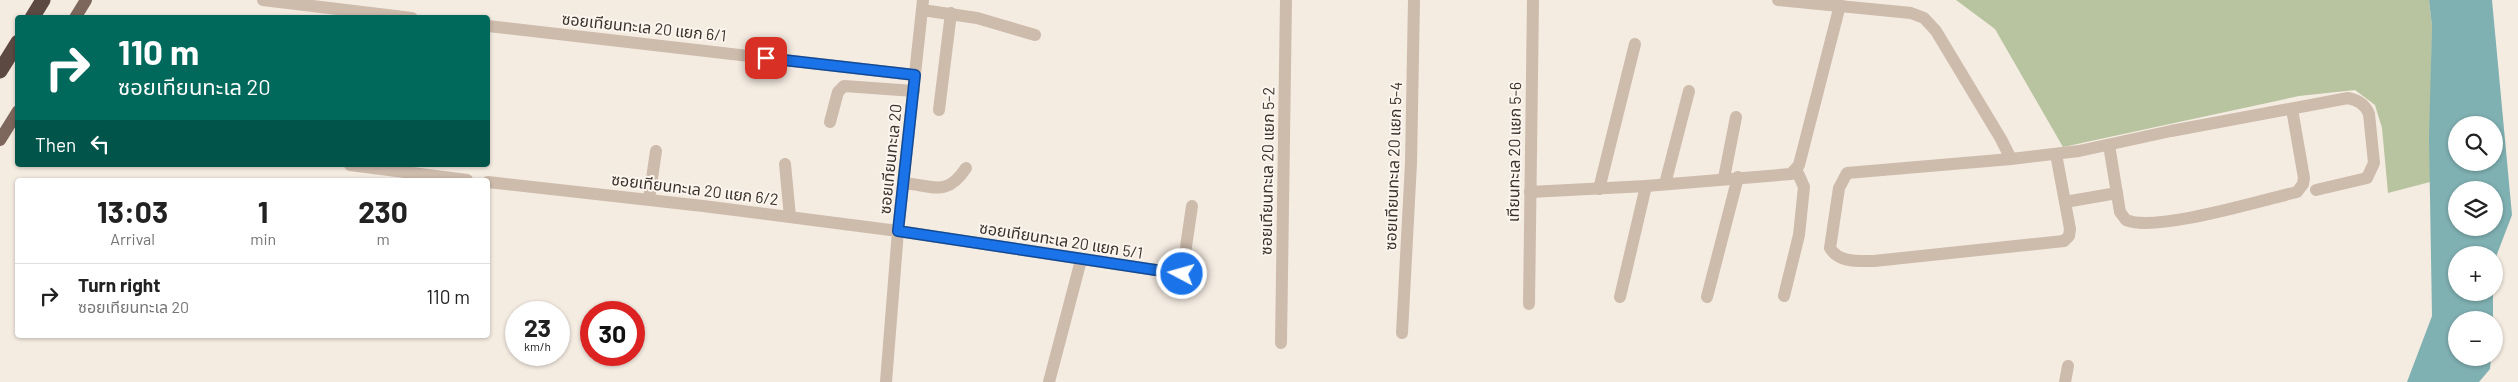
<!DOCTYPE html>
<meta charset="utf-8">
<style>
:root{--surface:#fff;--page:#f6f6f6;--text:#222;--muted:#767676;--line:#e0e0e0}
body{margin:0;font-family:Barlow,"Noto Sans Thai",sans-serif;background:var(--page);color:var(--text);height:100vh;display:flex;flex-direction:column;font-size:19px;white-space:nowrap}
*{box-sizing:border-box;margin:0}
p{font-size:16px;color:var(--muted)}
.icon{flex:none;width:28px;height:28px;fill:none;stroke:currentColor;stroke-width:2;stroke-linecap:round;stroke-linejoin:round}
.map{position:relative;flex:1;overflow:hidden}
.side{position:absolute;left:15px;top:178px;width:475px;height:160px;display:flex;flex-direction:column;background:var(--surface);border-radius:5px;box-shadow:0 1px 4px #0004}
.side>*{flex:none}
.hud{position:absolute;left:15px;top:15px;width:475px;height:152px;border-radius:5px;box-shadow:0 1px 4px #0004;background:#00695c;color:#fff;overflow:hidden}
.buttons{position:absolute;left:2448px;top:116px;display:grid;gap:10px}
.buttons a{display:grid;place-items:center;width:55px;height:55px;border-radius:50%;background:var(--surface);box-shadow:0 1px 4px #0004;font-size:25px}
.speed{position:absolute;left:505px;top:301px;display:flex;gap:10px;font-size:25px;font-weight:700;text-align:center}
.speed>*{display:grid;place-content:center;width:65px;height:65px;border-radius:50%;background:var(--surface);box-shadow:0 1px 4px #0004;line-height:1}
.speed small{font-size:12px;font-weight:400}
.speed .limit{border:8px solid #d22;background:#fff;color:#111}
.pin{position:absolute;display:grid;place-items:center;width:42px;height:42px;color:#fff;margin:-21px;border-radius:10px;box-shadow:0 2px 8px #0006}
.me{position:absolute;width:55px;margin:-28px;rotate:276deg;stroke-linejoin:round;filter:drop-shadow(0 0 4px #0008)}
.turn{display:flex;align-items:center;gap:18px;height:105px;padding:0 20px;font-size:22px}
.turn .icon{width:65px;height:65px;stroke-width:2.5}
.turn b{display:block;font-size:35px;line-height:42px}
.then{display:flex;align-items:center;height:48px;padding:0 20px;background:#0003;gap:10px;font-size:19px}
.eta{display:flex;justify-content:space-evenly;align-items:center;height:85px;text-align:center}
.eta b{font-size:30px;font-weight:700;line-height:35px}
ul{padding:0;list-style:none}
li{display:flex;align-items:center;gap:15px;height:65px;padding:0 20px;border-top:1px solid var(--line)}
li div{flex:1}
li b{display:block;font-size:19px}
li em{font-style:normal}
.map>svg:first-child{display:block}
.green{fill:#b8c4a0}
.water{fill:#7fb0b2;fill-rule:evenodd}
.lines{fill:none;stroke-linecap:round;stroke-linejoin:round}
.minor{stroke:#cdbbac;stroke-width:12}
.major{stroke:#7d675c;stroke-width:12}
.highway{stroke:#5c4a42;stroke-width:15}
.route-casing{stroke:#114b97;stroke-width:12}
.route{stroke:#1a73e8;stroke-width:9}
.labels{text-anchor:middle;stroke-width:4;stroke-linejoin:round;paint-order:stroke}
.street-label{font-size:16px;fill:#3b302b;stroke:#fbf5ee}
</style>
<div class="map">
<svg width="2518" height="382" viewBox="0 0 2518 382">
<rect width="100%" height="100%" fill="#f4ebe1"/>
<polygon class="green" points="1956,0 2429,0 2432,26 2430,182 2388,193 2382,128 2375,105 2355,90 2299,96 2063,147 1995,29"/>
<path class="water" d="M 2429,0 L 2492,0 L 2512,215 L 2494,262 L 2494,255 L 2456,255 L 2456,292 L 2493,293 L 2493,320 L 2456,320 L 2456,358 L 2491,358 L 2490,369 L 2479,382 L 2407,382 L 2432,316 L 2429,137 L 2432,26 ZM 2456,125 L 2494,125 L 2494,162 L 2456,162 ZM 2456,190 L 2494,190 L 2494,228 L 2456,228 Z"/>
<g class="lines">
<g class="minor">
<polyline points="263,0 412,18"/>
<path d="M 1778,0 L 1911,13 L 1924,18 L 1936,31 L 2001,139 L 2011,159 L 2079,151 L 2171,131 L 2348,98 C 2358,100 2365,104 2369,114 L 2374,163 L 2367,178 L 2316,190"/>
<polyline points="922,10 977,18 1035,35"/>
<polyline points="488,26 915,75"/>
<polyline points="939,110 951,13"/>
<polyline points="830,122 838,92 844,86 914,91"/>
<path d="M 2109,145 L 2120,212 L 2126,220 C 2155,233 2262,200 2297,192 L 2303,184 L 2304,178 L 2292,109"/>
<path d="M 2011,159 L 1847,173 L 1839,188 L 1830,248 C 1839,263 1858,261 1874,261 L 2064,241 L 2069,236 L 2070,229 L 2056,154"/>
<polyline points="785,164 790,217"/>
<polyline points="350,165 467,180"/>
<polyline points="1724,178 1736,117"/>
<polyline points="488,182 703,206 898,231 1182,274 1192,206"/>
<path d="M 904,183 C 934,186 947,197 966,168"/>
<polyline points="1665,184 1689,91"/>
<polyline points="1599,189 1635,44"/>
<polyline points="1530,192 1646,186 1791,174 1799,165 1840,5"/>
<polyline points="649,199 656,151"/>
<polyline points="2065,202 2117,193"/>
<polyline points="1784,296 1799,235 1804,187 1797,171"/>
<polyline points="1620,297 1646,186"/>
<polyline points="1707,297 1738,177"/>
<polyline points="1529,304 1533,0"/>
<polyline points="1402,333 1411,163 1414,0"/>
<polyline points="1281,343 1286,0"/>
<polyline points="886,382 898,231 923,0"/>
<polyline points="1049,382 1081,260"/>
<polyline points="2065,382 2068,366"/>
</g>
<g class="major">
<polyline points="75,18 86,0"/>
<polyline points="0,140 18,111"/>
</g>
<g class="highway">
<polyline points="32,18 43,0"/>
<polyline points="0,71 18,42"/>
</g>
</g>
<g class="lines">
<g class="route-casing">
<polyline id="route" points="766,58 915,75 898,231 1182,274"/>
</g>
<use href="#route" class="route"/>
</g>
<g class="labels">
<g class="street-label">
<text transform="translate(644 27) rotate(6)" y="6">ซอยเทียนทะเล 20 แยก 6/1</text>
<text transform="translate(1514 152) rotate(-89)" y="6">เทียนทะเล 20 แยก 5-6</text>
<text transform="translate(890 159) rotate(-84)" y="6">ซอยเทียนทะเล 20</text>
<text transform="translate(1393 166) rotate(-88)" y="6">ซอยเทียนทะเล 20 แยก 5-4</text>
<text transform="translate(1267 171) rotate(-89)" y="6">ซอยเทียนทะเล 20 แยก 5-2</text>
<text transform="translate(695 189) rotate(7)" y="6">ซอยเทียนทะเล 20 แยก 6/2</text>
<text transform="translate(1061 240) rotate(9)" y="6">ซอยเทียนทะเล 20 แยก 5/1</text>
</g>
</g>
</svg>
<div class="buttons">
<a><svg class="icon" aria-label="search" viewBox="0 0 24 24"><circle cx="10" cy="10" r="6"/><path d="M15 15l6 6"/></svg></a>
<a><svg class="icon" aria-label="layers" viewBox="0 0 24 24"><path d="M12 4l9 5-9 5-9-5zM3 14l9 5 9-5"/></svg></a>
<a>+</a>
<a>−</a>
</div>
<div class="speed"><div>23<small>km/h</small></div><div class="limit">30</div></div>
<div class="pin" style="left:766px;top:58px;background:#d93025"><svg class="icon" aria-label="arrive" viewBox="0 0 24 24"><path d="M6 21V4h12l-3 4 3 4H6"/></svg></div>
<svg class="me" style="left:1182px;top:274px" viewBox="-20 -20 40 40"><circle r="17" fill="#1a73e8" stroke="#fff" stroke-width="3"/><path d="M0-11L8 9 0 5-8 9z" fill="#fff"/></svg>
<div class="hud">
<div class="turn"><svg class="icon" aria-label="right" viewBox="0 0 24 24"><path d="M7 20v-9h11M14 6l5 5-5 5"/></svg><div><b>110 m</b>ซอยเทียนทะเล 20</div></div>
<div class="then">Then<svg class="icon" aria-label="left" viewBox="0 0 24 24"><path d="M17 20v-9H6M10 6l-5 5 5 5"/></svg></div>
</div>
<section class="side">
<div class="eta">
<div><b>13:03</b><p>Arrival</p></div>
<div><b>1</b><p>min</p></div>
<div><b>230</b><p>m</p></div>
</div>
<ul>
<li><svg class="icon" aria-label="right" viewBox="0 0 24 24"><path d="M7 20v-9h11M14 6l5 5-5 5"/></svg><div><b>Turn right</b><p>ซอยเทียนทะเล 20</p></div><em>110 m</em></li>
</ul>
</section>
</div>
